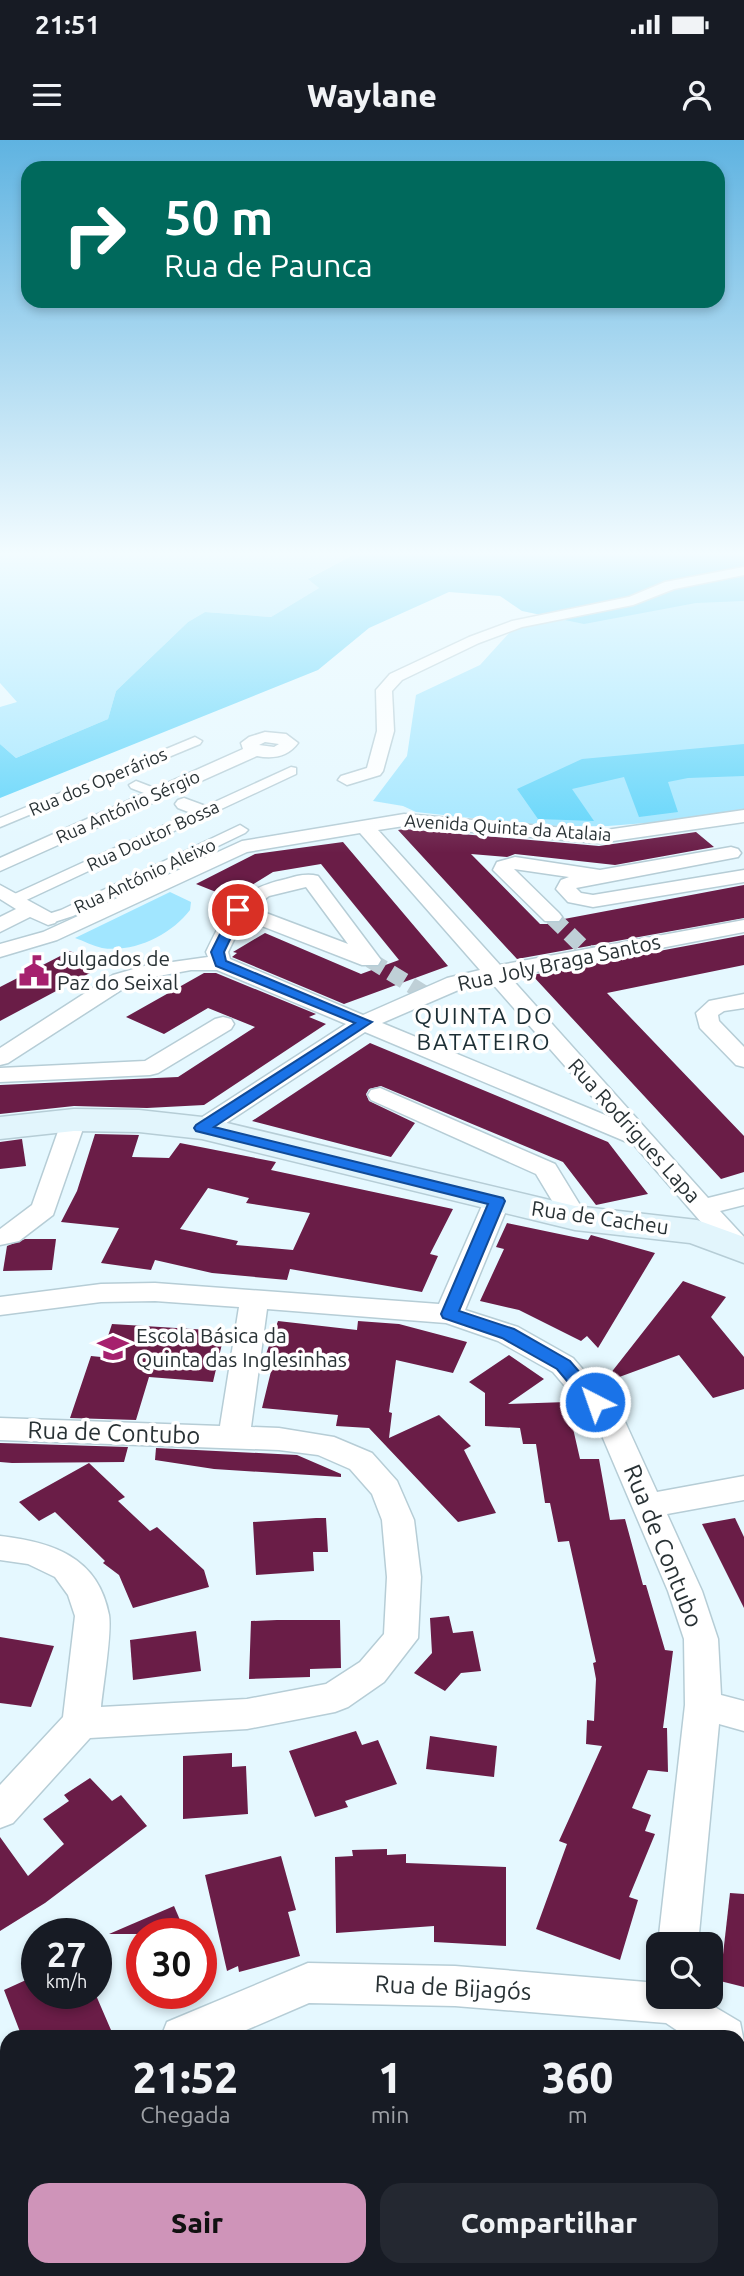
<!DOCTYPE html>
<html lang="pt">
<meta charset="utf-8">
<style>
:root{--surface:#171b24;--page:#242831;--text:#f1f3f6;--muted:#9ea1a6;--accent:#cf94b9}
body{margin:0;font-family:Ubuntu,sans-serif;background:var(--page);color:var(--text);height:100vh;display:flex;flex-direction:column;font-size:26px;white-space:nowrap}
*{box-sizing:border-box;margin:0}
p{font-size:23px;color:var(--muted)}
.icon{flex:none;width:38px;height:38px;fill:none;stroke:currentColor;stroke-width:2;stroke-linecap:round;stroke-linejoin:round}
.map{position:relative;flex:1;overflow:hidden}
.side{position:absolute;left:0px;top:1890px;width:746px;height:247px;display:flex;flex-direction:column;background:var(--surface);border-radius:21px 21px 0 0;box-shadow:0 4px 10px #0003}
.side>*{flex:none}
.guide{position:absolute;left:21px;top:21px;width:704px;height:147px;border-radius:21px;box-shadow:0 4px 10px #0003;background:#00695c;color:#fff;overflow:hidden}
.buttons{position:absolute;left:646px;top:1792px;display:grid;gap:14px}
.buttons a{display:grid;place-items:center;width:77px;height:77px;border-radius:14px;background:var(--surface);box-shadow:0 4px 10px #0003;font-size:35px}
.speed{position:absolute;left:21px;top:1778px;display:flex;gap:14px;font-size:35px;font-weight:700;text-align:center}
.speed>*{display:grid;place-content:center;width:91px;height:91px;border-radius:50%;background:var(--surface);box-shadow:0 4px 10px #0003;line-height:1}
.speed small{font-size:18px;font-weight:400}
.speed .limit{border:10px solid #d22;background:#fff;color:#111}
.pin{position:absolute;display:grid;place-items:center;width:60px;height:60px;color:#fff;margin:-30px;border:4px solid #fff;border-radius:50%;box-shadow:0 2px 7px #0007}
.me{position:absolute;width:77px;margin:-38px;rotate:319deg;stroke-linejoin:round;filter:drop-shadow(0 0 5px #0008)}
.turn{display:flex;align-items:center;gap:24px;height:147px;padding:0 28px;font-size:32px}
.turn .icon{width:91px;height:91px;stroke-width:2.5}
.turn b{display:block;font-size:49px;line-height:60px}
.eta{display:flex;justify-content:space-evenly;align-items:center;height:119px;text-align:center}
.eta b{font-size:42px;font-weight:800;line-height:49px}
.action{display:flex;gap:14px;margin-top:auto;padding:14px 28px}
.action a{flex:1;height:80px;border-radius:21px;background:var(--accent);color:#111;font-size:28px;font-weight:800;line-height:80px;text-align:center}
.action a+a{background:var(--page);color:var(--text)}
.status{display:flex;justify-content:space-between;align-items:center;height:49px;padding:0 35px;background:var(--surface);direction:ltr}
.status svg{height:19px;fill:currentColor}
header{display:flex;justify-content:space-between;align-items:center;height:91px;padding:0 28px;background:var(--surface);font-size:32px;font-weight:800}
.map>svg:first-child{display:block}
.green{fill:#a1e6ff}
.forest{fill:#5ed4fa}
.building{fill:#6a1d47;fill-rule:evenodd}
.lines{fill:none;stroke-linecap:round;stroke-linejoin:round}
.pedestrian-tunnel{stroke:#bfd0d7;stroke-width:16;stroke-dasharray:16 8;stroke-linecap:butt}
.pedestrian-casing{stroke:#b6cdd6;stroke-width:3}
.minor-casing{stroke:#b6cdd6;stroke-width:3}
.secondary-casing{stroke:#b6cdd6;stroke-width:3}
.pedestrian{fill:#fff;fill-rule:evenodd}
.minor{fill:#fff;fill-rule:evenodd}
.secondary{fill:#e2f5fc;fill-rule:evenodd}
.route{fill:#1a73e8;stroke:#114b97;stroke-width:2}
.labels{text-anchor:middle;stroke-width:7;stroke-linejoin:round;paint-order:stroke}
.far-street-label{font-size:18px;fill:#293235;stroke:#fff}
.poi-label{font-size:21px;fill:#293235;stroke:#fff;text-anchor:start}
.street-label{font-size:21px;fill:#293235;stroke:#fff}
.neighbourhood-label{font-size:23px;letter-spacing:2px;fill:#1b2e34;stroke:#fff}
.near-street-label{font-size:24px;fill:#293235;stroke:#fff}
</style>
<div class="status"><b>21:51</b><svg viewBox="0 0 49 12"><path d="M0 12V9h3v3zM5 12V6h3v6zM10 12V3h3v9zM15 12V0h3v12zM26 1h20v11H26zM47 4h2v5h-2z"/></svg></div>
<header><svg class="icon" aria-label="menu" viewBox="0 0 24 24"><path d="M4 6h16M4 12h16M4 18h16"/></svg>Waylane<svg class="icon" aria-label="person" viewBox="0 0 24 24"><circle cx="12" cy="8" r="4"/><path d="M4 21q1-7 8-7t8 7"/></svg></header>
<div class="map">
<svg width="744" height="2136" viewBox="0 0 744 2136">
<rect width="100%" height="100%" fill="#e5f8ff"/>
<g class="green">
<polygon points="0,414 355,414 309,438 319,448 271,477 205,472 188,482 116,551 108,579 16,618 0,604 0,567 17,562 0,543"/>
<polygon points="744,432 744,671 671,681 608,686 545,686 416,672 403,666 373,661 407,616 416,555 480,525 510,492 552,477"/>
<path d="M 170,752 L 191,762 L 190,770 C 171,795 134,813 102,808 C 93,806 84,801 75,798 Z"/>
</g>
<g class="forest">
<polygon points="355,414 744,414 744,461 696,463 584,484 522,471 500,456 449,452 369,488 318,530 0,658 0,604 16,618 108,579 116,551 188,482 205,472 271,477 319,448 308,439"/>
<polygon points="744,604 744,636 688,638 668,642 678,672 639,677 624,637 572,649 594,681 538,679 517,649 582,619"/>
</g>
<g class="building">
<polygon points="404,689 599,706 696,692 714,707 615,725 515,714 507,717 471,714 540,784 559,784 564,779 744,745 744,778 517,819 398,690"/>
<polygon points="343,702 448,826 344,864 232,817 237,813 233,812 265,793 361,834 399,820 321,724 273,732 231,758 196,744 255,714"/>
<polygon points="744,795 744,825 607,853 744,996 744,1032 721,1039 532,835"/>
<polygon points="70,811 103,826 0,881 0,847"/>
<polygon points="204,833 216,833 316,874 309,877 326,884 204,965 147,968 74,966 0,974 0,945 178,937 255,887 208,868 164,894 126,877"/>
<polygon points="370,903 608,1002 648,1054 596,1065 563,1022 381,946 369,949 366,954 369,961 415,983 391,1017 252,981"/>
<path d="M 95,994 L 139,995 L 132,1017 L 169,1018 L 180,1003 L 276,1022 L 271,1030 L 453,1069 L 430,1114 L 438,1116 L 422,1152 L 290,1129 L 287,1140 L 212,1133 L 155,1120 L 151,1130 L 101,1123 L 119,1088 L 61,1082 L 77,1051 ZM 208,1048 L 249,1058 L 246,1063 L 310,1073 L 293,1110 L 236,1105 L 238,1101 L 180,1089 Z"/>
<polygon points="22,999 26,1026 0,1029 0,1002"/>
<polygon points="507,1083 588,1100 591,1095 655,1113 598,1208 587,1196 581,1201 519,1170 480,1161 504,1109 496,1107"/>
<polygon points="25,1099 56,1099 52,1130 3,1131 7,1106"/>
<polygon points="683,1141 726,1157 711,1177 744,1217 744,1249 713,1258 679,1215 603,1243"/>
<polygon points="278,1181 357,1190 358,1181 399,1184 467,1202 453,1233 396,1220 389,1272 392,1273 389,1298 439,1275 471,1306 464,1310 496,1373 458,1382 369,1288 336,1286 338,1275 262,1268 275,1215 266,1214"/>
<polygon points="112,1184 225,1191 213,1242 149,1237 136,1280 70,1278 91,1216 101,1217"/>
<polygon points="509,1215 544,1239 508,1264 567,1262 580,1319 599,1319 610,1380 625,1379 643,1445 646,1445 665,1510 673,1511 663,1588 667,1588 668,1632 648,1630 632,1668 651,1675 645,1691 655,1694 629,1757 638,1760 620,1820 536,1789 567,1704 559,1701 602,1606 586,1604 587,1580 594,1581 596,1539 593,1523 596,1522 569,1401 558,1402 550,1363 545,1363 536,1304 523,1304 520,1288 485,1286 485,1253 469,1242"/>
<polygon points="0,1303 128,1307 124,1322 12,1323 0,1322"/>
<polygon points="156,1308 297,1315 341,1334 341,1337 214,1329 155,1320"/>
<polygon points="89,1323 125,1357 118,1361 150,1391 157,1387 204,1430 209,1447 133,1468 119,1435 103,1423 105,1421 55,1372 39,1381 19,1362"/>
<polygon points="316,1378 326,1378 328,1412 313,1412 314,1431 256,1435 253,1382"/>
<polygon points="735,1378 744,1397 744,1468 702,1384"/>
<polygon points="449,1476 453,1493 473,1491 481,1531 461,1533 445,1551 414,1533 432,1513 430,1478"/>
<polygon points="277,1480 340,1480 341,1528 310,1529 310,1537 249,1539 251,1481"/>
<polygon points="196,1491 201,1531 133,1540 130,1500"/>
<polygon points="0,1497 54,1506 31,1567 0,1563"/>
<polygon points="356,1591 362,1605 378,1600 397,1644 345,1661 348,1667 315,1677 289,1611"/>
<polygon points="430,1596 497,1606 494,1637 426,1629"/>
<polygon points="232,1613 232,1627 246,1626 248,1674 183,1679 183,1616"/>
<polygon points="90,1638 112,1661 121,1655 147,1686 45,1763 0,1791 0,1697 28,1736 64,1704 43,1679 69,1661 64,1655"/>
<polygon points="387,1709 387,1715 406,1714 406,1723 506,1727 506,1806 434,1802 434,1786 336,1793 335,1717 353,1716 352,1710"/>
<polygon points="281,1716 296,1770 288,1772 300,1816 239,1832 238,1826 227,1831 205,1735"/>
<polygon points="730,1753 744,1754 744,1847 720,1841"/>
<polygon points="174,1766 186,1794 109,1794"/>
<polygon points="37,1835 37,1853 95,1853 114,1897 22,1897 4,1850"/>
</g>
<g class="lines">
<g class="pedestrian-tunnel">
<polyline points="552,777 591,815"/>
<polyline points="370,820 427,855"/>
</g>
<g class="pedestrian-casing">
<g id="pedestrian">
<polygon points="195,597 202,601 200,604 0,687 0,678"/>
<polygon points="291,627 296,628 296,634 20,763 14,765 6,760 8,757"/>
<polygon points="136,641 162,651 164,654 157,658 131,648 129,645"/>
<polygon points="240,685 248,690 245,693 73,776 48,784 40,779 42,776 61,770"/>
</g>
</g>
<g class="minor-casing">
<g id="minor">
<polygon points="744,427 744,435 674,449 633,465 522,487 479,503 402,540 392,551 394,591 383,631 380,635 347,645 338,640 341,636 367,628 377,591 376,550 390,534 469,497 512,481 629,457 665,442"/>
<path d="M 265,592 L 286,594 L 298,603 C 288,617 273,619 257,616 L 0,731 L 0,718 L 243,609 L 241,603 L 249,597 ZM 265,602 L 279,604 L 274,607 L 259,605 Z"/>
<polygon points="184,658 211,668 213,672 204,678 178,668 175,664 178,660"/>
<path d="M 744,670 L 744,682 L 599,703 L 404,686 L 378,690 L 500,825 L 744,780 L 744,792 L 510,837 L 708,1058 L 744,1049 L 744,1065 L 720,1071 L 744,1097 L 744,1114 L 728,1113 L 634,1005 L 365,892 L 211,993 L 202,995 L 193,993 L 190,988 L 193,983 L 346,884 L 217,830 L 191,830 L 148,838 L 129,845 L 8,923 L 0,925 L 0,908 L 113,835 L 144,826 L 208,817 L 206,812 C 226,770 237,750 286,739 C 296,736 307,733 318,736 L 381,820 L 378,825 L 362,825 L 244,779 L 228,812 L 230,819 L 363,875 L 447,838 L 480,830 L 360,693 L 247,712 L 57,800 L 0,817 L 0,804 L 43,792 L 242,701 L 404,674 L 599,691 ZM 306,747 L 348,804 L 253,768 L 269,756 ZM 490,841 L 610,977 L 382,883 L 463,848 Z"/>
<polygon points="731,707 738,709 741,713 738,717 576,748 581,753 593,755 744,730 744,742 593,767 568,762 556,749 561,740 569,737 514,729 559,773 562,777 559,781 545,781 493,730 497,722 515,717 600,730"/>
<polygon points="0,745 55,775 58,779 55,783 48,785 30,777 0,792 0,777 16,769 0,759"/>
<polygon points="744,854 744,868 724,871 718,875 719,881 744,907 744,927 736,925 700,888 696,873 709,861"/>
<polygon points="223,877 231,879 234,884 231,889 158,933 150,935 0,942 0,928 145,921 215,879"/>
<polygon points="380,948 555,1024 588,1078 584,1084 575,1086 566,1084 536,1034 371,960 368,955 371,950"/>
<polygon points="74,973 83,975 86,980 53,1075 19,1101 0,1105 0,1089 32,1065 62,980 65,975"/>
<path d="M 497,1053 L 506,1055 L 510,1061 L 465,1170 L 518,1187 L 573,1218 L 621,1273 L 657,1352 L 744,1336 L 744,1360 L 667,1374 L 702,1451 L 718,1499 L 721,1555 L 744,1561 L 744,1591 L 719,1584 L 698,1804 L 658,1804 L 685,1565 L 684,1499 L 668,1451 L 597,1284 L 553,1232 L 498,1201 L 446,1183 L 267,1169 L 251,1287 L 279,1288 L 334,1297 L 372,1313 L 397,1341 L 414,1380 L 421,1437 L 418,1498 L 384,1542 L 348,1567 L 335,1572 L 247,1589 L 90,1598 L 13,1683 L 0,1688 L 0,1645 L 63,1577 L 75,1476 L 68,1455 L 55,1437 L 28,1424 L 0,1420 L 0,1396 C 51,1402 98,1416 109,1475 C 112,1493 103,1546 101,1567 L 247,1559 L 326,1544 L 360,1522 L 384,1494 L 387,1437 L 382,1380 L 372,1354 L 350,1329 L 318,1315 L 279,1310 L 0,1300 L 0,1278 L 220,1286 L 239,1167 L 155,1161 L 101,1162 L 0,1175 L 0,1157 L 101,1144 L 155,1143 L 439,1164 L 484,1061 L 488,1055 Z"/>
<polygon points="308,1823 455,1826 658,1843 658,1857 698,1857 740,1882 744,1902 738,1912 738,1897 687,1897 666,1883 455,1866 309,1863 230,1897 161,1897 167,1882"/>
<polygon points="0,1976 7,1979 7,2044 0,2042"/>
<polygon points="15,2130 61,2130 64,2136 16,2136"/>
</g>
</g>
<g class="secondary-casing">
<polygon id="secondary" points="74,969 139,970 202,977 575,1066 697,1080 744,1097 744,1123 690,1103 575,1090 202,999 139,992 74,991 0,999 0,977"/>
</g>
<use href="#pedestrian" class="pedestrian"/>
<use href="#minor" class="minor"/>
<use href="#secondary" class="secondary"/>
</g>
<linearGradient id="sky" x2="0" y2="1"><stop stop-color="#5fb3e1"/><stop offset="0.58" stop-color="#f3fcff"/><stop offset="1" stop-color="#f3fcff" stop-opacity="0"/></linearGradient>
<rect width="744" height="713" fill="url(#sky)"/>
<polygon class="route" points="238,766 244,770 224,812 226,821 372,882 214,987 503,1058 505,1061 459,1171 514,1189 570,1221 601,1257 604,1262 601,1266 588,1266 557,1229 502,1198 443,1178 441,1174 488,1064 196,991 194,988 196,985 355,883 216,826 211,812 232,770"/>
<defs>
<g id="civic-bare" transform="scale(2.415)"><path d="M-.6-6.5H3V-4.5H.6V-3L4-1V1h2V6H-6V1h2V-1L-.6-3ZM-1.2 2.5V6h2.4V2.5Z" fill="#a6216e" stroke="#fff" stroke-width="2.5" paint-order="stroke"/></g>
<g id="school-bare" transform="scale(2.415)"><path d="M0-5L7-2L0 1L-7-2ZM-4 1L0 2.5L4 1V4Q0 6-4 4Z" fill="#a6216e" stroke="#fff" stroke-width="2.5" paint-order="stroke"/></g>
</defs>
<g fill-rule="evenodd">
<use href="#civic-bare" x="34" y="831"/>
<use href="#school-bare" x="113" y="1208"/>
</g>
<g class="labels">
<g class="far-street-label">
<text transform="translate(98 642) rotate(-23)" y="6">Rua dos Operários</text>
<text transform="translate(128 667) rotate(-24)" y="6">Rua António Sérgio</text>
<text transform="translate(508 688) rotate(4)" y="6">Avenida Quinta da Atalaia</text>
<text transform="translate(153 696) rotate(-25)" y="6">Rua Doutor Bossa</text>
<text transform="translate(145 736) rotate(-25)" y="6">Rua António Aleixo</text>
</g>
<g class="poi-label">
<text x="57" y="826">Julgados de<tspan x="57" dy="24">Paz do Seixal</tspan></text>
<text x="136" y="1203">Escola Básica da<tspan x="136" dy="24">Quinta das Inglesinhas</tspan></text>
</g>
<g class="street-label">
<text transform="translate(559 823) rotate(-12)" y="7">Rua Joly Braga Santos</text>
<text transform="translate(634 991) rotate(48)" y="7">Rua Rodrigues Lapa</text>
<text transform="translate(600 1078) rotate(8)" y="7">Rua de Cacheu</text>
</g>
<g class="neighbourhood-label">
<text x="484" y="884">QUINTA DO<tspan x="484" dy="26">BATATEIRO</tspan></text>
</g>
<g class="near-street-label">
<text transform="translate(114 1293) rotate(2)" y="8">Rua de Contubo</text>
<text transform="translate(663 1406) rotate(68)" y="8">Rua de Contubo</text>
<text transform="translate(453 1848) rotate(3)" y="8">Rua de Bijagós</text>
</g>
</g>
</svg>
<div class="buttons">
<a><svg class="icon" aria-label="search" viewBox="0 0 24 24"><circle cx="10" cy="10" r="6"/><path d="M15 15l6 6"/></svg></a>
</div>
<div class="speed"><div>27<small>km/h</small></div><div class="limit">30</div></div>
<div class="pin" style="left:238px;top:770px;background:#d93025"><svg class="icon" aria-label="arrive" viewBox="0 0 24 24"><path d="M6 21V4h12l-3 4 3 4H6"/></svg></div>
<svg class="me" style="left:595px;top:1262px" viewBox="-20 -20 40 40"><circle r="17" fill="#1a73e8" stroke="#fff" stroke-width="3"/><path d="M0-11L8 9 0 5-8 9z" fill="#fff"/></svg>
<div class="guide">
<div class="turn"><svg class="icon" aria-label="right" viewBox="0 0 24 24"><path d="M7 20v-9h11M14 6l5 5-5 5"/></svg><div><b>50 m</b>Rua de Paunca</div></div>
</div>
<section class="side">
<div class="eta">
<div><b>21:52</b><p>Chegada</p></div>
<div><b>1</b><p>min</p></div>
<div><b>360</b><p>m</p></div>
</div>
<div class="action"><a>Sair</a><a>Compartilhar</a></div>
</section>
</div>
